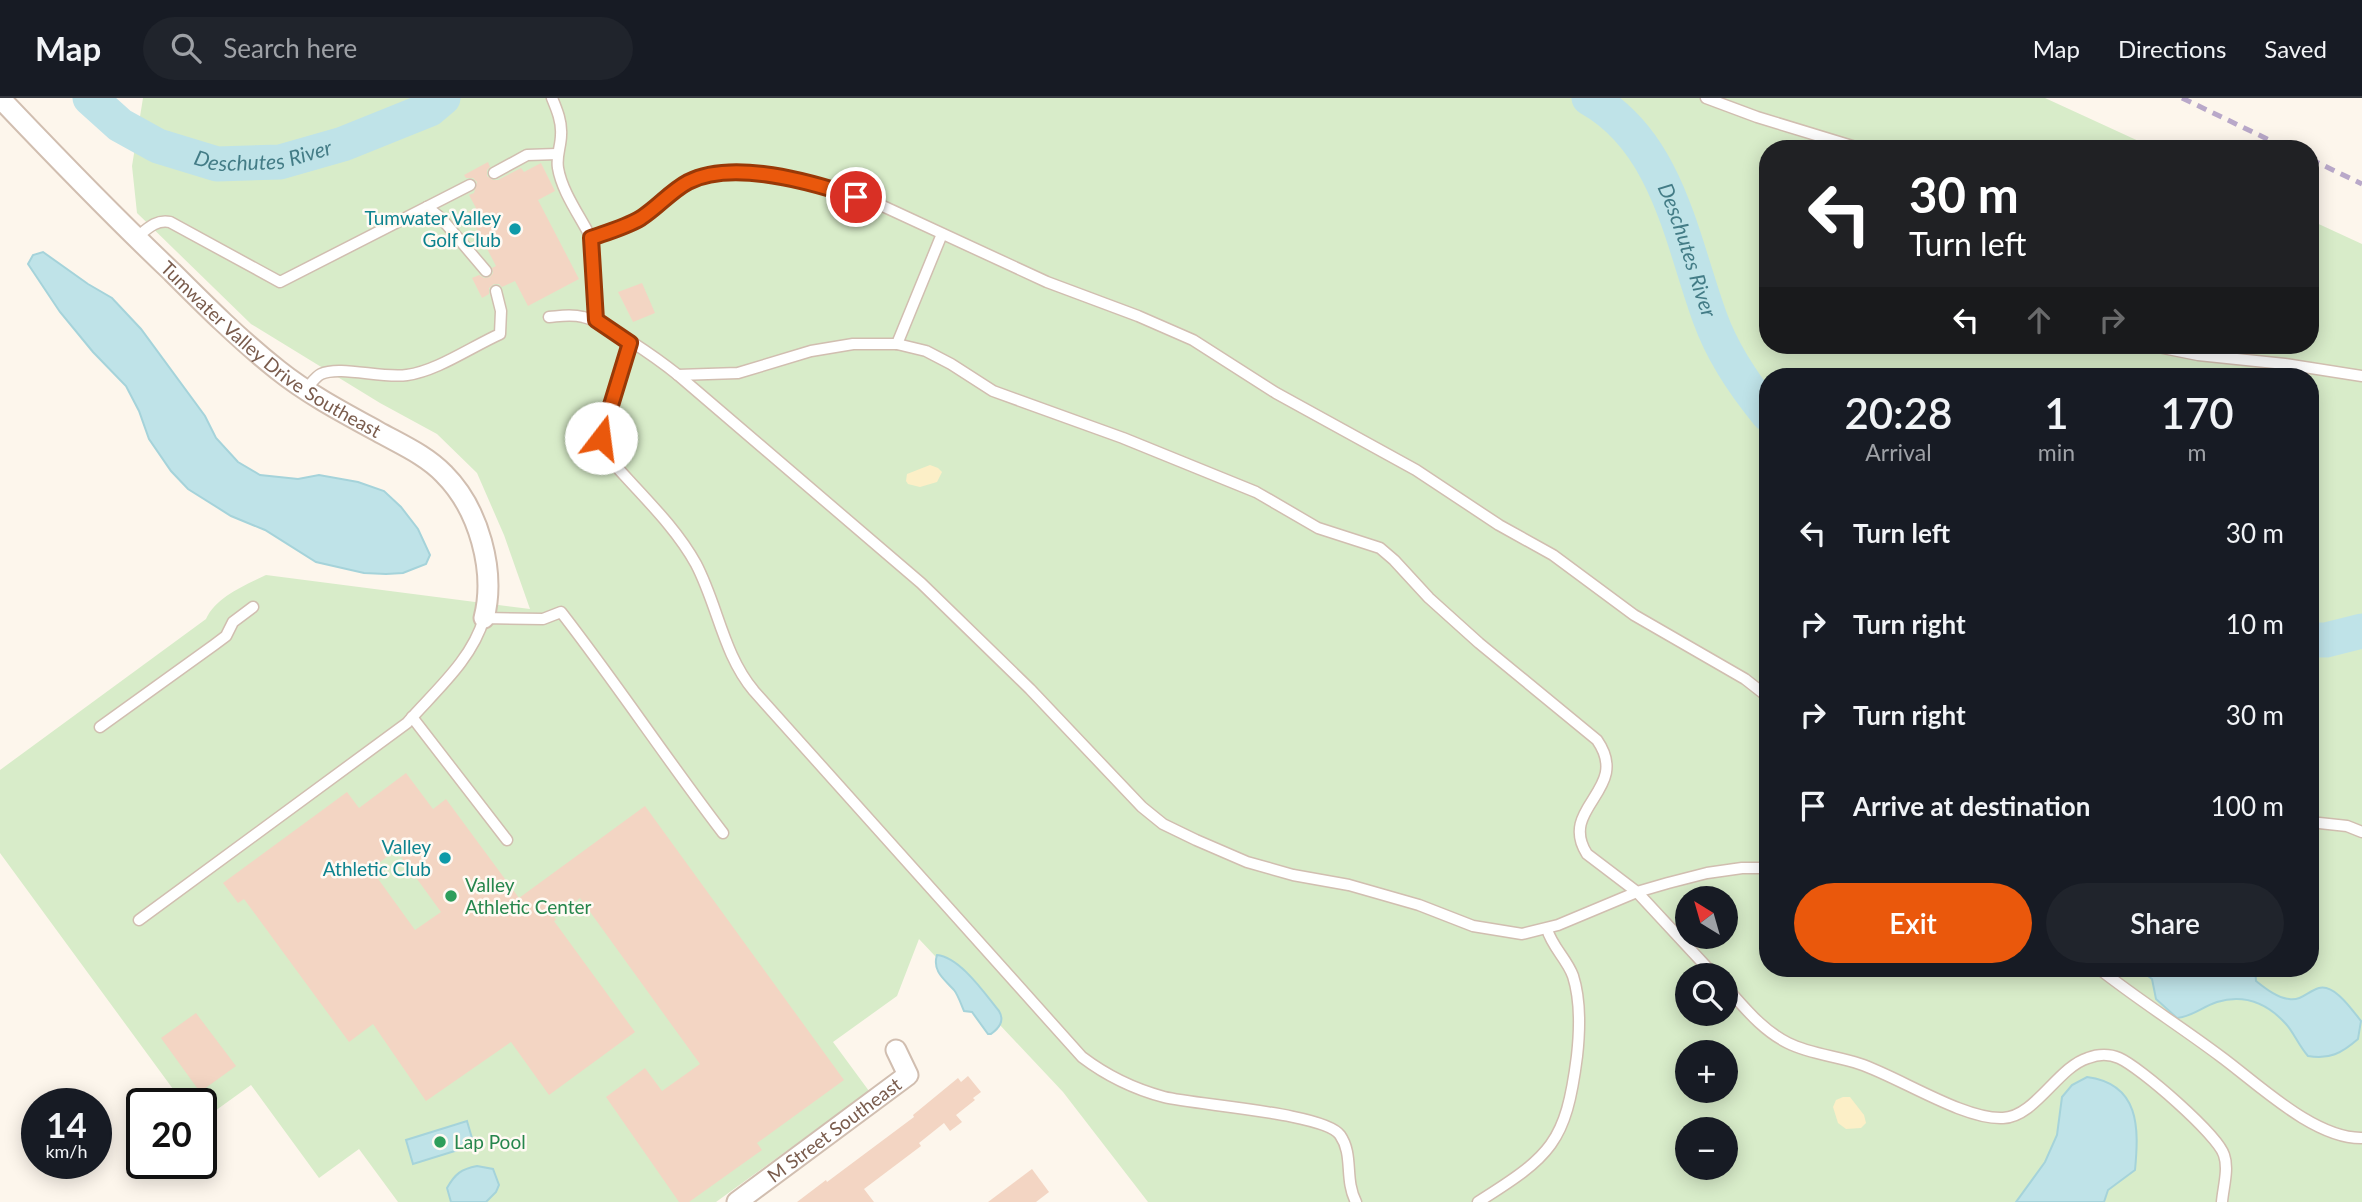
<!DOCTYPE html>
<meta charset="utf-8">
<style>
:root{--surface:#171b24;--page:#20242c;--text:#f1f3f6;--muted:#9ea1a6;--line:#363941;--accent:#ea580c}
body{margin:0;font-family:Lato,sans-serif;background:var(--page);color:var(--text);height:100vh;display:flex;flex-direction:column;font-size:26px;white-space:nowrap}
*{box-sizing:border-box;margin:0}
p{font-size:23px;color:var(--muted)}
.icon{flex:none;width:38px;height:38px;fill:none;stroke:currentColor;stroke-width:2;stroke-linecap:round;stroke-linejoin:round}
.map{position:relative;flex:1;overflow:hidden}
.side{position:absolute;left:1759px;top:270px;width:560px;height:609px;display:flex;flex-direction:column;background:var(--surface);border-radius:28px;box-shadow:0 4px 18px #0003}
.side>*{flex:none}
.hud{position:absolute;left:1759px;top:42px;width:560px;height:214px;border-radius:28px;box-shadow:0 4px 18px #0003;background:#202124;color:#fff;overflow:hidden}
.needle{width:46px;rotate:323deg}
.controls{position:absolute;left:1675px;top:788px;display:grid;gap:14px}
.controls a{display:grid;place-items:center;width:63px;height:63px;border-radius:50%;background:var(--surface);box-shadow:0 4px 18px #0003;font-size:35px}
.speed{position:absolute;left:21px;top:990px;display:flex;gap:14px;font-size:35px;font-weight:700;text-align:center}
.speed>*{display:grid;place-content:center;width:91px;height:91px;border-radius:50%;background:var(--surface);box-shadow:0 4px 18px #0003;line-height:1}
.speed small{font-size:18px;font-weight:400}
.speed .limit{border:4px solid #111;border-radius:10px;background:#fff;color:#111}
.pin{position:absolute;display:grid;place-items:center;width:60px;height:60px;color:#fff;margin:-30px;border:4px solid #fff;border-radius:50%;box-shadow:0 2px 7px #0007}
.me{position:absolute;width:77px;margin:-38px;rotate:15deg;stroke-linejoin:round;filter:drop-shadow(0 0 5px #0008)}
.turn{display:flex;align-items:center;gap:24px;height:147px;padding:0 35px;font-size:32px}
.turn .icon{width:91px;height:91px;stroke-width:2.5}
.turn b{display:block;font-size:49px;line-height:60px}
.lanes{display:flex;align-items:center;height:66px;padding:0 35px;background:#0003;justify-content:center;gap:35px;direction:ltr}
.lanes .off{opacity:.35}
.eta{display:flex;justify-content:space-evenly;align-items:center;height:119px;text-align:center}
.eta b{font-size:42px;font-weight:600;line-height:49px}
.cta{display:flex;gap:14px;margin-top:auto;padding:14px 35px}
.cta a{flex:1;height:80px;border-radius:42px;background:var(--accent);color:#fff;font-size:28px;font-weight:600;line-height:80px;text-align:center}
.cta a+a{background:var(--page);color:var(--text)}
ul{padding:0;list-style:none}
li{display:flex;align-items:center;gap:21px;height:91px;padding:0 35px}
li div{flex:1}
li b{display:block;font-size:26px}
li em{font-style:normal}
header{display:flex;align-items:center;gap:42px;box-sizing:border-box;height:98px;padding:0 35px;background:var(--surface);border-bottom:2px solid var(--line)}
header strong{font-size:33px}
nav{display:flex;gap:38px;margin-inline-start:auto;font-size:24px}
.search{width:490px;height:63px;background:var(--page);display:flex;align-items:center;gap:18px;box-sizing:border-box;padding:0 24px;border-radius:38px;color:var(--muted);font-size:26px}
.map>svg:first-child{display:block}
.green{fill:#d8ecc9;fill-rule:evenodd}
.sand{fill:#fcefc7}
.water{fill:#bfe3e8;stroke:#a5d3da;stroke-width:2}
.lines{fill:none;stroke-linecap:round;stroke-linejoin:round}
.river{stroke:#bfe3e8;stroke-width:35}
.building{fill:#f3d5c3;fill-rule:evenodd}
.service-casing{stroke:#d1beb0;stroke-width:13}
.minor-casing{stroke:#d1beb0;stroke-width:23}
.service{stroke:#fff;stroke-width:10}
.minor{stroke:#fff;stroke-width:19}
.rail{stroke:#b9a8c9;stroke-width:5;stroke-dasharray:10 7;stroke-linecap:butt}
.route-casing{stroke:#983908;stroke-width:18}
.route{stroke:#ea580c;stroke-width:12}
.culture-dot{fill:#0f9aa8;stroke:#fffaf3;stroke-width:2.5}
.leisure-dot{fill:#2e9e5b;stroke:#fffaf3;stroke-width:2.5}
.labels{text-anchor:middle;stroke-width:5;stroke-linejoin:round;paint-order:stroke}
.culture-label{font-size:19px;fill:#0d838f;stroke:#fffaf3;text-anchor:end}
.street-label{font-size:19px;fill:#7a5c4d;stroke:#fffaf3}
.leisure-label{font-size:19px;fill:#27864d;stroke:#fffaf3;text-anchor:start}
.water-label{font-size:21px;font-style:italic;fill:#437c86;stroke:#fffaf3}
</style>
<header>
<strong>Map</strong>
<div class="search"><svg class="icon" aria-label="search" viewBox="0 0 24 24"><circle cx="10" cy="10" r="6"/><path d="M15 15l6 6"/></svg>Search here</div>
<nav><a>Map</a><a>Directions</a><a>Saved</a></nav>
</header>
<div class="map">
<svg width="2362" height="1104" viewBox="0 0 2362 1104">
<rect width="100%" height="100%" fill="#fdf6ec"/>
<path class="green" d="M 143,0 L 2045,0 L 2156,51 L 1768,51 L 1768,247 L 2310,247 L 2310,122 L 2362,146 L 2362,1104 L 1148,1104 L 1063,994 L 919,841 L 897,898 L 833,944 L 869,993 L 716,1104 L 398,1104 L 359,1051 L 319,1080 L 251,987 L 201,1023 L 201,1006 L 184,1006 L 0,755 L 0,672 L 206,521 C 216,499 245,487 266,477 L 530,511 L 504,437 L 477,375 L 437,336 L 380,305 L 251,226 L 137,115 L 132,68 ZM 1768,278 L 2310,278 L 2310,870 L 1768,870 ZM 1687,800 L 1726,800 L 1726,838 L 1687,838 ZM 1687,877 L 1726,877 L 1726,915 L 1687,915 ZM 1687,954 L 1726,954 L 1726,992 L 1687,992 ZM 1687,1031 L 1726,1031 L 1726,1069 L 1687,1069 Z"/>
<g class="sand">
<polygon points="930,367 938,370 942,374 937,384 920,389 908,386 906,383 907,376"/>
<polygon points="1843,999 1850,999 1864,1017 1866,1025 1861,1030 1846,1031 1838,1025 1833,1009 1836,1002"/>
</g>
<g class="water">
<polygon points="43,154 88,186 112,200 141,231 205,318 216,340 238,364 260,377 298,381 319,377 358,384 384,393 401,409 418,431 430,457 426,466 413,471 403,475 386,476 364,475 316,464 265,432 231,418 188,391 171,373 149,341 139,313 126,288 93,254 60,214 28,166 33,157"/>
<path d="M 937,857 C 960,859 985,896 999,913 C 1005,923 999,930 991,936 L 988,936 L 972,914 L 964,913 C 961,906 958,897 954,892 C 944,881 932,873 937,857 Z"/>
<path d="M 2137,870 L 2255,870 L 2256,883 C 2265,890 2277,900 2289,901 C 2302,903 2308,893 2319,890 C 2335,886 2352,912 2361,923 L 2358,941 C 2342,955 2329,962 2308,958 C 2299,948 2294,935 2286,926 C 2267,905 2244,896 2217,904 C 2202,909 2191,919 2177,920 L 2156,901 L 2152,881 Z"/>
<path d="M 2087,979 C 2140,986 2139,1030 2135,1072 L 2108,1092 L 2104,1104 L 2016,1104 L 2045,1064 L 2057,1037 L 2062,999 L 2072,987 Z"/>
<polygon points="467,1023 474,1047 413,1066 406,1042"/>
<path d="M 477,1068 L 493,1071 L 499,1087 L 496,1094 L 486,1104 L 451,1104 L 447,1090 C 455,1076 461,1071 477,1068 Z"/>
</g>
<g class="lines">
<g class="river">
<path id="s1" d="M 90,0 L 120,27 L 158,48 L 217,66 L 280,64 L 343,46 L 430,11 L 443,0"/>
<path id="s2" d="M 1589,0 C 1668,44 1682,144 1710,220 C 1723,256 1744,287 1768,316"/>
<polyline points="2310,542 2326,542 2362,533"/>
</g>
</g>
<g class="building">
<polygon points="488,64 490,69 487,72 487,78 493,82 498,82 521,70 524,74 541,65 555,93 538,102 579,181 528,208 515,183 502,189 499,186 494,186 489,190 489,196 482,200 472,180 479,177 484,180 490,179 493,175 492,170 496,168 468,114 476,110 469,97 474,95 477,84 473,80 466,80 464,77"/>
<polygon points="642,185 655,215 633,224 618,194"/>
<path d="M 406,675 L 433,711 L 446,701 L 519,800 L 645,708 L 844,982 L 757,1045 L 762,1052 L 689,1104 L 679,1104 L 606,999 L 645,970 L 662,993 L 700,966 L 580,800 L 554,819 L 556,822 L 554,823 L 635,934 L 549,997 L 511,944 L 426,1003 L 373,926 L 349,944 L 244,801 L 238,805 L 223,785 L 347,694 L 359,710 ZM 396,752 L 441,814 L 415,832 L 371,771 Z"/>
<polygon points="196,915 236,968 200,994 161,940"/>
<polygon points="968,978 981,994 973,1000 975,1002 956,1017 962,1024 950,1033 944,1025 919,1045 921,1048 864,1091 874,1104 797,1104 826,1082 827,1084 914,1019 913,1017 958,980 961,984"/>
<polygon points="1032,1071 1049,1094 1036,1104 988,1104"/>
</g>
<g class="lines">
<g class="service-casing">
<g id="service">
<path d="M 552,0 C 557,12 562,24 561,37 C 561,48 556,58 558,70 C 562,94 580,118 591,140"/>
<polyline points="1706,0 1757,19 1862,51"/>
<polyline points="494,75 527,57 557,56"/>
<polyline points="427,109 441,120 486,173"/>
<path d="M 136,140 C 147,131 156,121 170,124 L 280,184 L 470,87"/>
<path d="M 549,219 C 561,218 571,216 583,219 C 606,224 658,261 678,277 L 921,485 L 1030,591 L 1142,709 L 1163,726 L 1196,742 L 1247,764 L 1293,777 L 1349,787 L 1419,807 L 1473,828 L 1522,836 L 1558,827 L 1637,794 L 1668,785 L 1707,775 L 1742,770 L 1768,770"/>
<polyline points="596,222 591,140 642,119 690,83 721,74 749,75 790,82 839,93 874,104 1047,184 1138,218 1193,242 1276,295 1416,372 1499,427 1553,457 1634,517 1745,581 1768,599"/>
<path d="M 630,245 L 603,330 L 603,349 L 607,358 C 637,393 674,426 696,466 C 718,508 723,556 754,593 L 1082,959 C 1107,978 1134,991 1164,999 C 1196,1007 1325,1015 1340,1037 C 1354,1057 1344,1081 1356,1104"/>
<polyline points="897,246 942,136"/>
<polyline points="2148,247 2198,257 2285,266 2362,278"/>
<path d="M 678,277 L 738,275 L 811,253 L 853,246 L 897,246 L 926,253 L 951,266 L 993,293 L 1123,340 L 1256,394 L 1318,430 L 1380,450 L 1394,462 L 1429,500 L 1479,545 L 1597,642 C 1632,692 1557,709 1587,756 L 1637,794 L 1714,877"/>
<path d="M 306,291 C 311,286 315,279 321,276 C 340,267 382,281 407,277 C 437,273 471,249 500,236 L 501,213 L 496,193"/>
<polyline points="412,619 507,742"/>
<polyline points="100,629 214,547 226,538 233,524 253,509"/>
<polyline points="2310,724 2347,728 2362,734"/>
<path d="M 139,822 L 407,625 C 435,593 472,562 484,520 L 543,521 L 561,514 C 617,586 667,662 723,735"/>
<path d="M 2098,870 C 2137,901 2180,928 2220,958 C 2257,985 2314,1041 2362,1040"/>
<path d="M 1726,889 C 1745,910 1762,932 1788,945 C 1810,956 1836,958 1860,966 C 1899,979 1964,1022 2003,1020 C 2035,1019 2058,969 2088,960 C 2098,956 2110,956 2119,960 C 2140,969 2218,1037 2224,1057 C 2229,1071 2223,1090 2222,1104"/>
<path d="M 1478,1104 C 1551,1058 1566,1045 1577,958 C 1580,931 1581,903 1573,878 C 1567,861 1552,849 1547,831"/>
</g>
</g>
<g class="minor-casing">
<g id="minor">
<path id="s3" d="M 0,0 C 56,59 113,118 172,174 C 206,208 240,242 278,272 C 308,296 344,315 377,333 C 400,346 426,357 444,376 C 479,411 496,473 484,520"/>
<path id="s4" d="M 737,1104 L 908,977 L 896,952"/>
</g>
</g>
<use href="#service" class="service"/>
<use href="#minor" class="minor"/>
<g class="rail">
<polyline points="2182,0 2288,51"/>
<polyline points="2310,61 2362,86"/>
</g>
</g>
<g class="lines">
<g class="route-casing">
<path id="route" d="M 601,340 L 630,245 L 596,222 L 591,140 C 608,134 626,129 641,120 C 658,109 671,93 688,84 C 733,61 811,84 856,99"/>
</g>
<use href="#route" class="route"/>
</g>
<g class="culture-dot">
<circle cx="515" cy="131" r="7"/>
<circle cx="445" cy="760" r="7"/>
</g>
<g class="leisure-dot">
<circle cx="451" cy="798" r="7"/>
<circle cx="440" cy="1044" r="7"/>
</g>
<g class="labels">
<g class="culture-label">
<text x="501" y="127">Tumwater Valley<tspan x="501" dy="22">Golf Club</tspan></text>
<text x="431" y="756">Valley<tspan x="431" dy="22">Athletic Club</tspan></text>
</g>
<g class="street-label">
<text dy="7" stroke="none"><textPath href="#s3" startOffset="371">Tumwater Valley Drive Southeast</textPath></text>
<text dy="7" stroke="none"><textPath href="#s4" startOffset="121">M Street Southeast</textPath></text>
</g>
<g class="leisure-label">
<text x="465" y="794">Valley<tspan x="465" dy="22">Athletic Center</tspan></text>
<text x="454" y="1051">Lap Pool</text>
</g>
<g class="water-label">
<text dy="7" stroke="none"><textPath href="#s1" startOffset="192">Deschutes River</textPath></text>
<text dy="7" stroke="none"><textPath href="#s2" startOffset="186">Deschutes River</textPath></text>
</g>
</g>
</svg>
<div class="controls">
<a><svg class="needle" viewBox="-14 -14 28 28"><path d="M0-13l5 13h-10z" fill="#e53935"/><path d="M0 13l5-13h-10z" fill="#9ea1a6"/></svg></a>
<a><svg class="icon" aria-label="search" viewBox="0 0 24 24"><circle cx="10" cy="10" r="6"/><path d="M15 15l6 6"/></svg></a>
<a>+</a>
<a>−</a>
</div>
<div class="speed"><div>14<small>km/h</small></div><div class="limit">20</div></div>
<div class="pin" style="left:856px;top:99px;background:#d93025"><svg class="icon" aria-label="arrive" viewBox="0 0 24 24"><path d="M6 21V4h12l-3 4 3 4H6"/></svg></div>
<svg class="me" style="left:601px;top:340px" viewBox="-20 -20 40 40"><circle r="19" fill="#fff"/><path d="M0-13L10 11 0 6-10 11z" fill="#ea580c"/></svg>
<div class="hud">
<div class="turn"><svg class="icon" aria-label="left" viewBox="0 0 24 24"><path d="M17 20v-9H6M10 6l-5 5 5 5"/></svg><div><b>30 m</b>Turn left</div></div>
<div class="lanes"><svg class="icon" aria-label="left" viewBox="0 0 24 24"><path d="M17 20v-9H6M10 6l-5 5 5 5"/></svg><svg class="icon off" aria-label="ahead" viewBox="0 0 24 24"><path d="M12 20V5M6 11l6-6 6 6"/></svg><svg class="icon off" aria-label="right" viewBox="0 0 24 24"><path d="M7 20v-9h11M14 6l5 5-5 5"/></svg></div>
</div>
<section class="side">
<div class="eta">
<div><b>20:28</b><p>Arrival</p></div>
<div><b>1</b><p>min</p></div>
<div><b>170</b><p>m</p></div>
</div>
<ul>
<li><svg class="icon" aria-label="left" viewBox="0 0 24 24"><path d="M17 20v-9H6M10 6l-5 5 5 5"/></svg><div><b>Turn left</b></div><em>30 m</em></li>
<li><svg class="icon" aria-label="right" viewBox="0 0 24 24"><path d="M7 20v-9h11M14 6l5 5-5 5"/></svg><div><b>Turn right</b></div><em>10 m</em></li>
<li><svg class="icon" aria-label="right" viewBox="0 0 24 24"><path d="M7 20v-9h11M14 6l5 5-5 5"/></svg><div><b>Turn right</b></div><em>30 m</em></li>
<li><svg class="icon" aria-label="arrive" viewBox="0 0 24 24"><path d="M6 21V4h12l-3 4 3 4H6"/></svg><div><b>Arrive at destination</b></div><em>100 m</em></li>
</ul>
<div class="cta"><a>Exit</a><a>Share</a></div>
</section>
</div>
